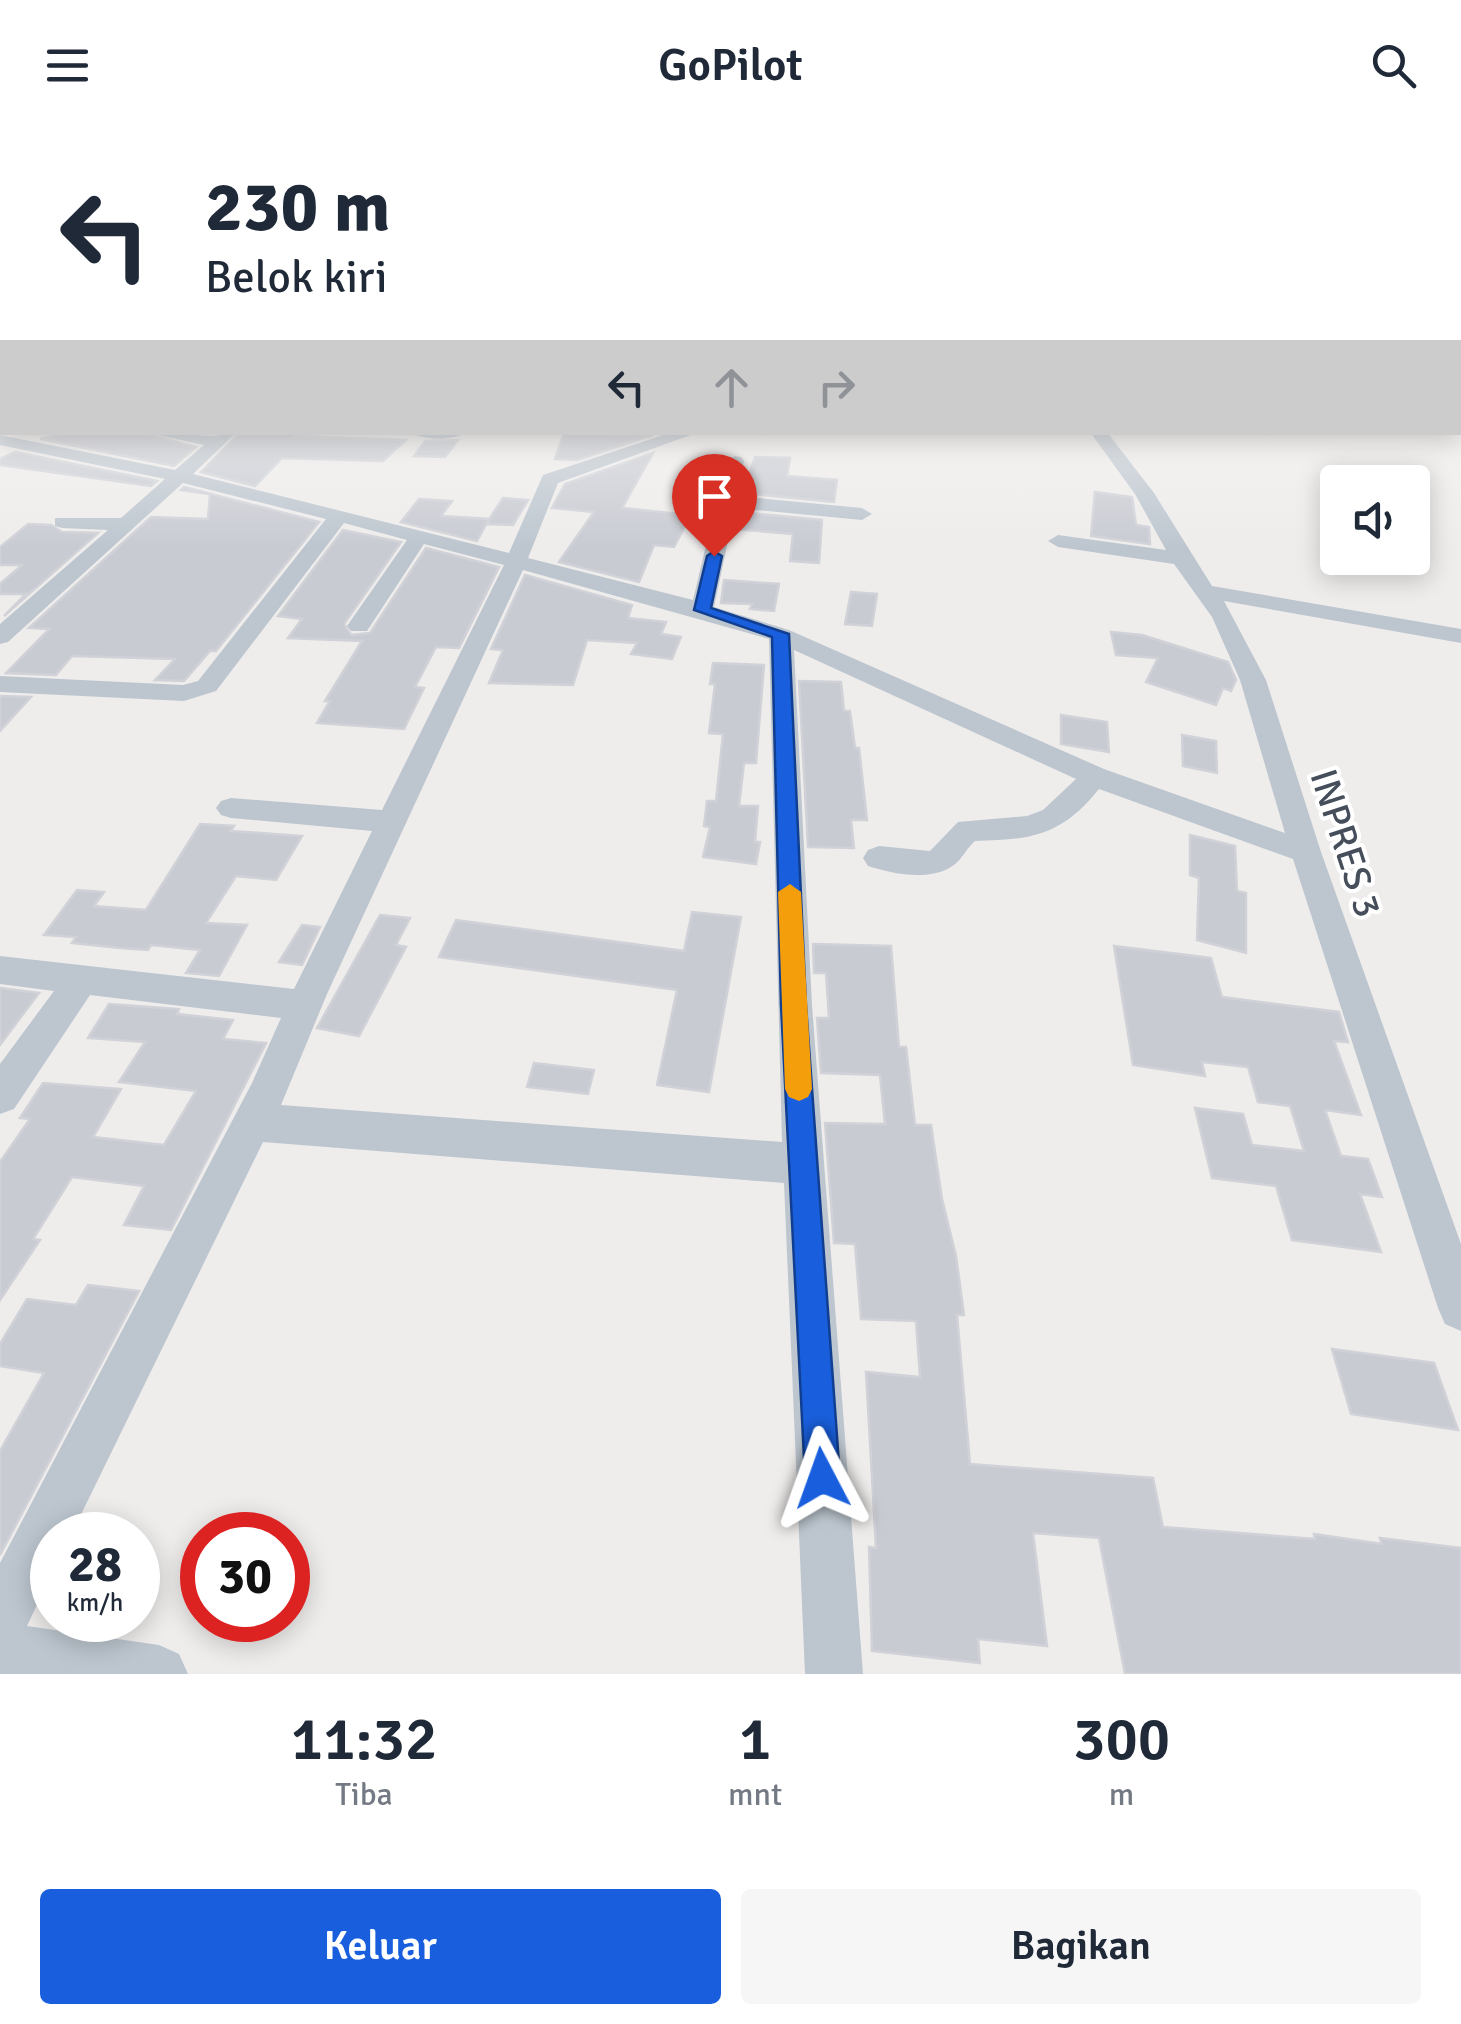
<!DOCTYPE html>
<html lang="id">
<style>
:root{--surface:#fff;--page:#f6f6f7;--text:#1f2937;--muted:#747a83;--accent:#195fdd}
body{margin:0;font-family:Signika,sans-serif;background:var(--page);color:var(--text);height:100vh;display:flex;flex-direction:column;font-size:38px;white-space:nowrap}
*{box-sizing:border-box;margin:0}
p{font-size:32px;color:var(--muted)}
.icon{flex:none;width:55px;height:55px;fill:none;stroke:currentColor;stroke-width:2;stroke-linecap:round;stroke-linejoin:round}
.map{position:relative;height:1544px;overflow:hidden}
.sheet{display:flex;flex-direction:column;background:var(--surface);flex:1}
.sheet>*{flex:none}
.banner{position:absolute;left:0px;top:0px;width:1462px;height:305px;box-shadow:0 5px 25px #0003;background:#fff;color:var(--text);overflow:hidden}
.fabs{position:absolute;left:1320px;top:335px;display:grid;gap:20px}
.fabs a{display:grid;place-items:center;width:110px;height:110px;border-radius:10px;background:var(--surface);box-shadow:0 5px 25px #0003;font-size:50px}
.speed{position:absolute;left:30px;top:1382px;display:flex;gap:20px;font-size:50px;font-weight:700;text-align:center}
.speed>*{display:grid;place-content:center;width:130px;height:130px;border-radius:50%;background:var(--surface);box-shadow:0 5px 25px #0003;line-height:1}
.speed small{font-size:25px;font-weight:400}
.speed .limit{border:15px solid #d22;background:#fff;color:#111}
.pin{position:absolute;display:grid;place-items:center;width:85px;height:85px;color:#fff;margin:-102px -42px;border-radius:50% 50% 50% 0;rotate:-45deg;box-shadow:0 0 10px #0007}
.pin .icon{rotate:45deg}
.me{position:absolute;width:110px;margin:-55px;rotate:356deg;stroke-linejoin:round;filter:drop-shadow(0 0 8px #0008)}
.turn{display:flex;align-items:center;gap:35px;height:210px;padding:0 40px;font-size:45px}
.turn .icon{width:130px;height:130px;stroke-width:2.5}
.turn b{display:block;font-size:70px;line-height:85px}
.lanes{display:flex;align-items:center;height:95px;padding:0 40px;background:#0003;justify-content:center;gap:50px;direction:ltr}
.lanes .off{opacity:.35}
.eta{display:flex;justify-content:space-evenly;align-items:center;height:170px;text-align:center}
.eta b{font-size:60px;font-weight:600;line-height:70px}
.button{display:flex;gap:20px;margin-top:auto;padding:20px 40px}
.button a{flex:1;height:115px;border-radius:10px;background:var(--accent);color:#fff;font-size:40px;font-weight:600;line-height:115px;text-align:center}
.button a+a{background:var(--page);color:var(--text)}
header{display:flex;justify-content:space-between;align-items:center;height:130px;padding:0 40px;background:var(--surface);font-size:45px;font-weight:600}
.map>svg:first-child{display:block}
.building{fill:#c9cbd3;stroke:#d0d2d8;stroke-width:2.5}
.lines{fill:none;stroke-linecap:round;stroke-linejoin:round}
.minor{fill:#bdc6cf;fill-rule:evenodd}
.route{fill:#195fdd;stroke:#103e90;stroke-width:2.5}
.slow{fill:#f59e0b}
.labels{text-anchor:middle;stroke-width:8;stroke-linejoin:round;paint-order:stroke}
.street-label{font-size:38px;fill:#454e5a;stroke:#fff}
</style>
<header><svg class="icon" aria-label="menu" viewBox="0 0 24 24"><path d="M4 6h16M4 12h16M4 18h16"/></svg>GoPilot<svg class="icon" aria-label="search" viewBox="0 0 24 24"><circle cx="10" cy="10" r="6"/><path d="M15 15l6 6"/></svg></header>
<div class="map">
<svg width="1461" height="1544" viewBox="0 0 1461 1544">
<rect width="100%" height="100%" fill="#efedec"/>
<g class="building">
<polygon points="67,302 141,302 196,317 174,336 40,309"/>
<polygon points="240,302 296,302 292,306 406,310 383,331 282,328 255,356 201,342"/>
<polygon points="564,303 653,305 577,330 555,329"/>
<polygon points="458,310 445,327 414,326 425,311"/>
<polygon points="15,322 157,351 151,356 0,335 0,329"/>
<polygon points="653,323 622,378 691,385 674,417 654,415 639,452 559,432 594,382 552,378 565,354"/>
<polygon points="755,327 790,328 787,346 837,350 834,372 743,363"/>
<polygon points="184,357 319,392 216,521 210,521 184,551 155,550 175,529 72,526 56,545 6,543 49,499 29,498 151,387 208,389 210,364 181,360"/>
<polygon points="1095,362 1132,367 1136,395 1149,397 1150,414 1091,406"/>
<polygon points="503,368 528,370 513,395 486,394"/>
<polygon points="419,369 452,371 441,386 489,389 477,411 401,392"/>
<polygon points="738,382 822,390 819,433 790,431 793,404 734,399"/>
<polygon points="28,394 51,395 62,402 98,403 4,486 26,464 0,464 0,454 22,435 0,435 0,417"/>
<polygon points="343,400 401,412 344,494 351,505 370,503 426,418 499,437 459,518 436,517 415,557 424,558 404,599 317,593 330,571 325,571 362,511 288,508 302,489 278,486"/>
<polygon points="525,445 632,475 628,488 666,492 661,504 681,507 672,529 631,524 637,513 587,510 573,555 489,553 503,520 491,519"/>
<polygon points="724,450 779,454 774,481 750,479 752,474 721,473"/>
<polygon points="851,462 877,464 872,496 845,494"/>
<polygon points="1111,502 1142,505 1228,532 1236,550 1231,561 1223,558 1216,575 1146,552 1158,528 1116,525"/>
<polygon points="713,533 764,535 756,633 744,633 739,676 758,676 755,712 760,712 756,734 703,727 710,697 704,696 707,671 716,671 723,604 709,603 715,554 710,554"/>
<polygon points="799,551 841,552 844,581 850,581 855,618 859,618 867,690 851,690 854,718 808,717"/>
<polygon points="0,566 31,567 0,601"/>
<polygon points="1061,585 1107,592 1109,622 1061,614"/>
<polygon points="1182,605 1216,611 1217,643 1183,636"/>
<polygon points="200,694 234,696 231,701 302,706 276,750 236,746 206,793 247,795 219,846 186,843 200,820 151,815 148,820 120,818 72,813 76,807 44,805 77,760 104,762 94,776 146,780"/>
<polygon points="1190,705 1235,716 1237,761 1246,763 1246,823 1197,810 1199,748 1190,745"/>
<polygon points="692,782 741,787 709,962 657,955 677,860 439,827 456,790 684,821"/>
<polygon points="380,785 410,788 396,815 406,817 359,906 317,898"/>
<polygon points="302,795 320,797 302,835 279,832"/>
<polygon points="813,814 891,816 899,917 906,917 915,995 931,995 942,1069 956,1126 964,1185 957,1185 970,1334 1153,1348 1163,1397 1315,1409 1314,1404 1382,1414 1380,1408 1461,1418 1461,1544 1125,1544 1099,1408 1033,1403 1047,1516 978,1509 980,1533 872,1521 869,1417 876,1418 866,1242 920,1247 916,1191 861,1189 855,1114 834,1113 825,993 885,994 880,945 821,943 817,888 829,888 826,843 814,843"/>
<polygon points="1114,816 1211,828 1222,867 1339,882 1348,912 1334,911 1361,985 1325,980 1341,1026 1368,1029 1382,1067 1360,1064 1381,1122 1292,1110 1276,1056 1212,1048 1195,978 1243,984 1252,1015 1304,1021 1290,976 1258,972 1248,937 1202,932 1205,946 1133,935"/>
<polygon points="0,858 39,863 0,915"/>
<polygon points="109,874 179,879 177,884 233,890 223,909 266,913 171,1100 124,1095 144,1056 72,1047 33,1109 40,1110 0,1170 0,1032 30,989 20,988 43,953 121,959 93,1007 164,1015 196,961 119,952 145,912 88,908"/>
<polygon points="534,933 594,940 588,964 527,957"/>
<polygon points="88,1155 139,1161 0,1425 0,1321 44,1243 0,1236 0,1214 27,1169 76,1175"/>
<polygon points="1332,1219 1434,1233 1458,1300 1351,1284"/>
</g>
<g class="lines">
<g class="minor">
<rect x="0" y="216" width="2" height="8"/>
<path d="M 144,302 L 214,306 L 237,302 L 193,344 L 509,423 L 543,345 L 672,302 L 699,302 L 558,353 L 528,428 L 693,470 L 726,331 L 735,326 L 741,327 L 744,331 L 737,366 L 862,378 L 872,384 L 862,390 L 735,378 L 714,477 L 789,500 L 1104,639 L 1285,703 L 1240,550 L 1212,487 L 1174,434 L 1058,417 L 1048,411 L 1058,405 L 1166,420 L 1135,364 L 1090,302 L 1107,302 L 1154,363 L 1212,456 L 1461,499 L 1461,513 L 1224,471 L 1266,550 L 1321,722 L 1461,1114 L 1461,1201 L 1445,1194 L 1438,1178 L 1293,729 L 1099,659 C 1062,705 1033,710 975,711 C 967,718 962,729 954,735 C 931,752 893,744 868,736 L 863,728 L 868,720 L 879,716 L 930,721 L 958,692 L 1027,686 L 1043,680 L 1076,649 L 794,520 L 812,875 L 863,1544 L 805,1544 L 784,1053 L 263,1012 L 71,1405 L 52,1405 L 52,1443 L 27,1496 L 159,1515 L 179,1524 L 188,1544 L 0,1544 L 0,1433 L 252,953 L 281,888 L 90,865 L 14,979 L 0,984 L 0,934 L 54,861 L 0,854 L 0,826 L 294,859 L 372,701 L 231,688 L 221,685 L 216,678 L 221,671 L 231,668 L 382,680 L 504,435 L 424,414 L 367,501 L 351,501 L 347,496 L 407,410 L 344,393 L 216,561 L 184,571 L 0,562 L 0,546 L 183,555 L 198,551 L 326,389 L 183,353 L 8,512 L 0,514 L 0,494 L 108,400 L 62,398 L 55,396 L 55,388 L 121,388 L 165,349 L 0,315 L 0,305 L 175,340 L 204,315 ZM 523,440 L 769,509 L 782,1012 L 281,975 L 327,864 Z"/>
<path d="M 410,302 L 467,302 C 454,311 423,311 410,302 Z"/>
</g>
</g>
<linearGradient id="sky" x2="0" y2="1"><stop stop-color="#81bee9"/><stop offset="0.48" stop-color="#f8f7f6"/><stop offset="1" stop-color="#f8f7f6" stop-opacity="0"/></linearGradient>
<rect width="1461" height="418" fill="url(#sky)"/>
<polygon class="route" points="714,421 722,426 711,478 789,504 806,875 840,1348 835,1361 822,1366 810,1361 805,1348 781,875 772,507 694,480 707,426"/>
<polygon class="slow" points="790,754 801,762 812,959 808,967 799,971 789,967 785,959 778,762"/>
<g class="labels">
<g class="street-label">
<text transform="translate(1346 713) rotate(72)" y="13">INPRES 3</text>
</g>
</g>
</svg>
<div class="fabs">
<a><svg class="icon" aria-label="sound" viewBox="0 0 24 24"><path d="M4 9h4l5-4v14l-5-4H4zM17 9q2 3 0 6"/></svg></a>
</div>
<div class="speed"><div>28<small>km/h</small></div><div class="limit">30</div></div>
<div class="pin" style="left:714px;top:426px;background:#d93025"><svg class="icon" aria-label="arrive" viewBox="0 0 24 24"><path d="M6 21V4h12l-3 4 3 4H6"/></svg></div>
<svg class="me" style="left:822px;top:1348px" viewBox="-20 -20 40 40"><path d="M0-17L14 15 0 8-14 15z" fill="#195fdd" stroke="#fff" stroke-width="4"/></svg>
<div class="banner">
<div class="turn"><svg class="icon" aria-label="left" viewBox="0 0 24 24"><path d="M17 20v-9H6M10 6l-5 5 5 5"/></svg><div><b>230 m</b>Belok kiri</div></div>
<div class="lanes"><svg class="icon" aria-label="left" viewBox="0 0 24 24"><path d="M17 20v-9H6M10 6l-5 5 5 5"/></svg><svg class="icon off" aria-label="ahead" viewBox="0 0 24 24"><path d="M12 20V5M6 11l6-6 6 6"/></svg><svg class="icon off" aria-label="right" viewBox="0 0 24 24"><path d="M7 20v-9h11M14 6l5 5-5 5"/></svg></div>
</div>
</div>
<section class="sheet">
<div class="eta">
<div><b>11:32</b><p>Tiba</p></div>
<div><b>1</b><p>mnt</p></div>
<div><b>300</b><p>m</p></div>
</div>
<div class="button"><a>Keluar</a><a>Bagikan</a></div>
</section>
